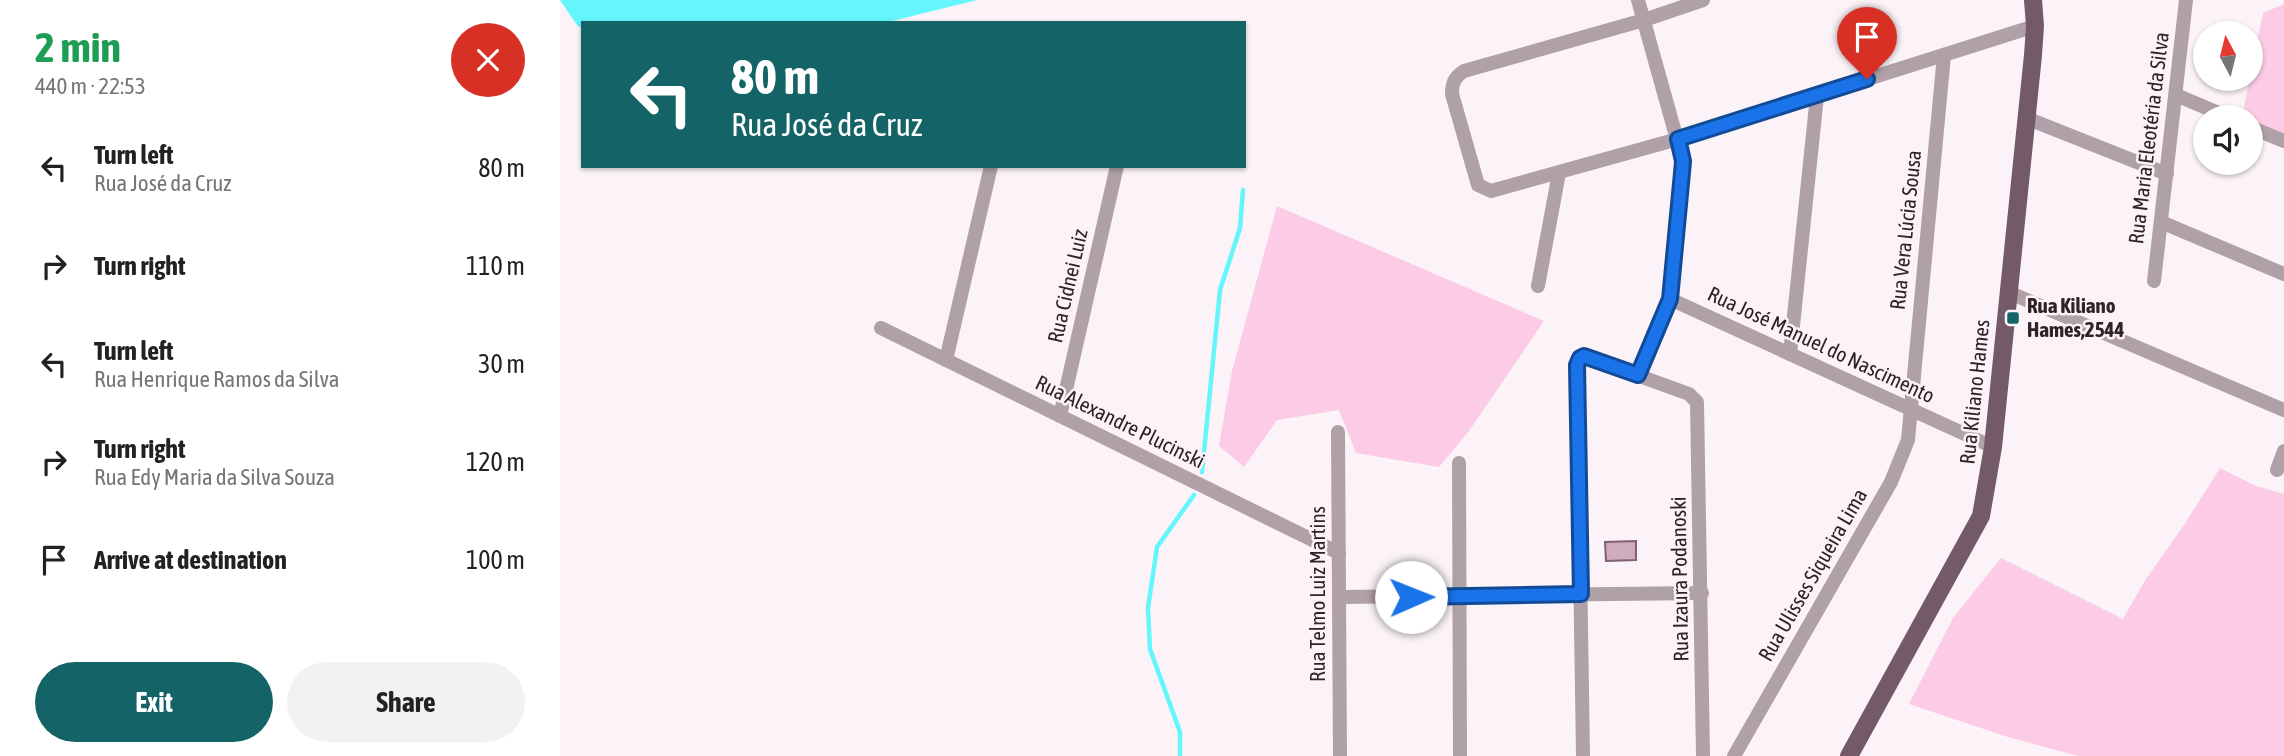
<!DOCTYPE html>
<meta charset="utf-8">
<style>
:root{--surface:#fff;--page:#f2f2f2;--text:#222;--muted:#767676;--accent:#146467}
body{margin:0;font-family:"Asap Condensed",sans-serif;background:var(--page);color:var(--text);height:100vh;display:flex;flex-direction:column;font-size:26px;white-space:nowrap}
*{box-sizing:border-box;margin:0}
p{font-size:23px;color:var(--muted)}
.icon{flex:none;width:38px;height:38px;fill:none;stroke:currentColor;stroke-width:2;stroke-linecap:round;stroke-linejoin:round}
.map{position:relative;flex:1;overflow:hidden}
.drawer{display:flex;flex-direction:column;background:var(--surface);width:560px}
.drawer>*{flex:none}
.banner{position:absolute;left:21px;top:21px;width:665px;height:147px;border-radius:0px;box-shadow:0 2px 5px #0004;background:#146467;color:#fff;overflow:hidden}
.needle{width:46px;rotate:353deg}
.fabs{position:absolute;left:1633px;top:21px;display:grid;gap:14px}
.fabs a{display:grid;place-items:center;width:70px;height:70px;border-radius:50%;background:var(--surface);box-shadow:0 2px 5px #0004;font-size:35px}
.pin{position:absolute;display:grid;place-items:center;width:60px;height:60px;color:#fff;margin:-72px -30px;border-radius:50% 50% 50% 0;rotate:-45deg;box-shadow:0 0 7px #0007}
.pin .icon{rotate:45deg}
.me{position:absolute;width:77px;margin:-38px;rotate:89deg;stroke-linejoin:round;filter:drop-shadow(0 0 5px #0008)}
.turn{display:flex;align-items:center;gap:24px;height:147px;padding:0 35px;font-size:32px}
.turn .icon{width:91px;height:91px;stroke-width:2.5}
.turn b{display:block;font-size:49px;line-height:60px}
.round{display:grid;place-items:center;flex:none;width:74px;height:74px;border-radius:37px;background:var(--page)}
.overview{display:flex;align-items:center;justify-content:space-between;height:119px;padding:0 35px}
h1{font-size:42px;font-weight:700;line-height:52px;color:#1e9e55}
.button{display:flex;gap:14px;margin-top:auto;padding:14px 35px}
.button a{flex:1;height:80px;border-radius:42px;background:var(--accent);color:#fff;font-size:28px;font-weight:700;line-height:80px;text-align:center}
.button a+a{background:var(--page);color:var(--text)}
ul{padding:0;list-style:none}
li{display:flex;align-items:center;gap:21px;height:98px;padding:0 35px}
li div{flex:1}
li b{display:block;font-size:26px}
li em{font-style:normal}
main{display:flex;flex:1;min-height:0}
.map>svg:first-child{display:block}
.green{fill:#fccbe5}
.water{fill:#65f5fc}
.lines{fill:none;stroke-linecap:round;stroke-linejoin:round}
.stream{stroke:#65f5fc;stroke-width:4.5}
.building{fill:#ceabbd;stroke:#806071;stroke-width:2}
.minor{stroke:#b0a0a8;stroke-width:14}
.major{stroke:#745a68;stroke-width:18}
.route-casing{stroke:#114b97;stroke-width:18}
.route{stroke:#1a73e8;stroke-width:12}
.poi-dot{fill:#146467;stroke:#fbf3f7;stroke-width:2.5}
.labels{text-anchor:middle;stroke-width:5;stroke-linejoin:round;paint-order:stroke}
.street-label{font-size:21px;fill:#302229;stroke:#fbf3f7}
.poi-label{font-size:21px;font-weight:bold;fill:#302229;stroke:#fbf3f7;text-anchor:start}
</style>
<main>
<section class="drawer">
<div class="overview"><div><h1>2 min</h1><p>440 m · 22:53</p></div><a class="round" style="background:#d93025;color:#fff"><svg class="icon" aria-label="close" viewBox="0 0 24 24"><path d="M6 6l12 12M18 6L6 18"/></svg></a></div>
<ul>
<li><svg class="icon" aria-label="left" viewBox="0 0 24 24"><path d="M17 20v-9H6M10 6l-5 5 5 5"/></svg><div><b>Turn left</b><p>Rua José da Cruz</p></div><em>80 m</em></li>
<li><svg class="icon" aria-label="right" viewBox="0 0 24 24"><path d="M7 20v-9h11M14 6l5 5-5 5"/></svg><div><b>Turn right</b></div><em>110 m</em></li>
<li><svg class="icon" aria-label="left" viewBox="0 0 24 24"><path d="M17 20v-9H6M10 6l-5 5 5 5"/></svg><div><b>Turn left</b><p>Rua Henrique Ramos da Silva</p></div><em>30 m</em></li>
<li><svg class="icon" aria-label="right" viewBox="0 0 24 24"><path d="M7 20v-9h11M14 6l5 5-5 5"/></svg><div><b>Turn right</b><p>Rua Edy Maria da Silva Souza</p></div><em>120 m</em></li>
<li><svg class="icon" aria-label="arrive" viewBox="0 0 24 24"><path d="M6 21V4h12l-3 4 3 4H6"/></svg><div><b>Arrive at destination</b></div><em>100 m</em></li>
</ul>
<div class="button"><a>Exit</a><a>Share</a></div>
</section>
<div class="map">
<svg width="1724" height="756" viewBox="0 0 1724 756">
<rect width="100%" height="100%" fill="#fbf3f7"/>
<g class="green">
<polygon points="1724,4 1724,135 1691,121 1690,117 1682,117 1703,13"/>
<polygon points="717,206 984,321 909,431 879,467 796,453 779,410 717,420 684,467 659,446 672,371"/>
<polygon points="1660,468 1696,486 1724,494 1724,756 1518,756 1448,737 1349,704 1393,618 1441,558 1563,619 1584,582 1624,525"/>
</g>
<polygon class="water" points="0,0 417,0 324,23 23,23 23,29 17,25"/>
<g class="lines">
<g class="stream">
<polyline points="642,472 660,290 680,228 683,190"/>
<polyline points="620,756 620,732 590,649 588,608 597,547 634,495"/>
</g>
</g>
<polygon class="building" points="1076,541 1076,560 1046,561 1045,542"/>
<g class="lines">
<g class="minor">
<path d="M 1143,0 L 1084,20 L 904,71 C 895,77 892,82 892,94 L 918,185 L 931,191 L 1118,139 L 1475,26"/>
<polyline points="1616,95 1668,117"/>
<polyline points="1466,118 1607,174"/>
<polyline points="1690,127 1724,141"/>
<polyline points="1601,222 1724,274"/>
<polyline points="1594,281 1626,0"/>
<polyline points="978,286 999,173"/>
<polyline points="1448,292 1724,410"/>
<polyline points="1110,299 1433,447"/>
<polyline points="321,328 779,553"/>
<polyline points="1230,354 1257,96"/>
<polyline points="386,360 431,166"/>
<polyline points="1078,375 1110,299 1123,161 1078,0"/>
<polyline points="500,416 557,166"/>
<polyline points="778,432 780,756"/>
<polyline points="899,463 900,756"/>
<polyline points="1717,470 1724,451"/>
<polyline points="779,597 1142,593"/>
<polyline points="1023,756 1017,365 1020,358 1024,356 1129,394 1137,402 1143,756"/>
<polyline points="1174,756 1331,482 1348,440 1384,55"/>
</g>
<polyline class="major" points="1289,756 1421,516 1433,447 1473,55 1475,26 1473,0"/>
</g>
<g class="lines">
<g class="route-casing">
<polyline id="route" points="851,597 1021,594 1017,365 1020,358 1024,356 1078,375 1110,299 1122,173 1123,161 1118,139 1307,79"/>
</g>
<use href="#route" class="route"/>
</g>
<rect class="poi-dot" x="1446" y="311" width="14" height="14" rx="3.5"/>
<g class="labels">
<g class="street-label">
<text transform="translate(1589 138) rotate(-83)" y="7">Rua Maria Eleotéria da Silva</text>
<text transform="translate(1346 230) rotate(-84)" y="7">Rua Vera Lúcia Sousa</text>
<text transform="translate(508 286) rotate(-77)" y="7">Rua Cidnei Luiz</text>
<text transform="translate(1261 345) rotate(25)" y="7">Rua José Manuel do Nascimento</text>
<text transform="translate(1415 392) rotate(-84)" y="7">Rua Kiliano Hames</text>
<text transform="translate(560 422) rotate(26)" y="7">Rua Alexandre Plucinski</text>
<text transform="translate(1253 575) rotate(-60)" y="7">Rua Ulisses Siqueira Lima</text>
<text transform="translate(1120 579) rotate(-91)" y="7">Rua Izaura Podanoski</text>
<text transform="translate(758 594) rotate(-90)" y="7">Rua Telmo Luiz Martins</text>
</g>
<g class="poi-label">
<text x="1467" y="313">Rua Kiliano<tspan x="1467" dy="24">Hames,2544</tspan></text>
</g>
</g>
</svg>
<div class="fabs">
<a><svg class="needle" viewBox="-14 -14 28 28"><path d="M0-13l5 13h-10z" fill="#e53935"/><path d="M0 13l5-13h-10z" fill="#767676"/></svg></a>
<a><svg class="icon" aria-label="sound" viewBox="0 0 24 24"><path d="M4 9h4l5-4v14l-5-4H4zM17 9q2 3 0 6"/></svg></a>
</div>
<div class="pin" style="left:1307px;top:79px;background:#d93025"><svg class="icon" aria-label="arrive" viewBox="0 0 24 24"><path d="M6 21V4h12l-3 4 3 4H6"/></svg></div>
<svg class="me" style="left:851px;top:597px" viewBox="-20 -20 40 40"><circle r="19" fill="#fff"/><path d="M0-13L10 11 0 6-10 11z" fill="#1a73e8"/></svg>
<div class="banner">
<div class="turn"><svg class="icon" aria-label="left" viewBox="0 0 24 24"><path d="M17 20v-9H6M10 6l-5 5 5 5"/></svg><div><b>80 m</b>Rua José da Cruz</div></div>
</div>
</div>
</main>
